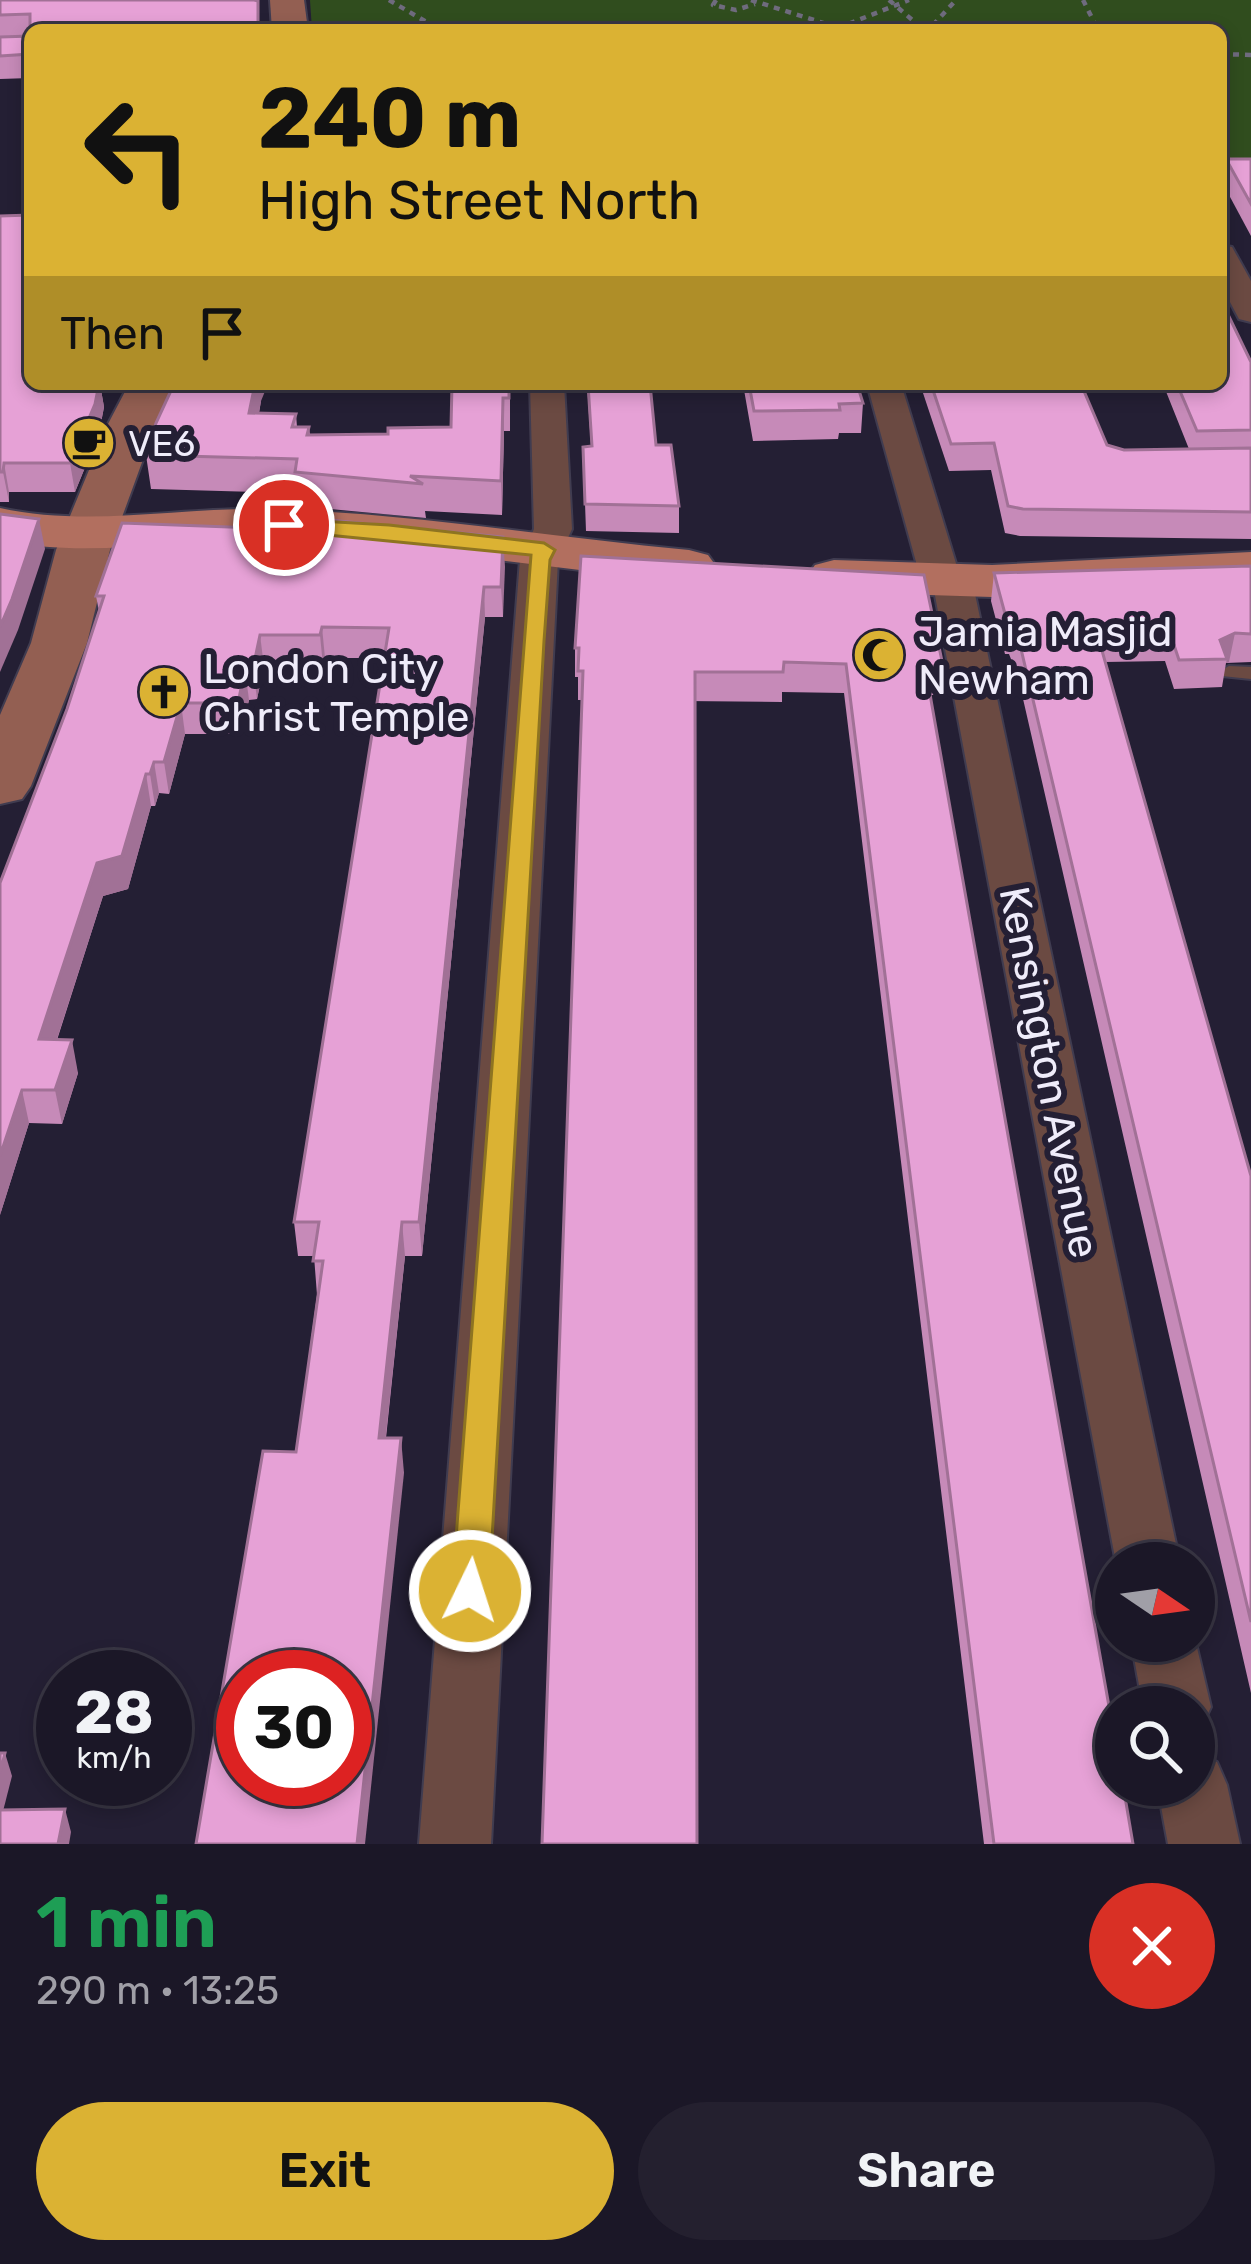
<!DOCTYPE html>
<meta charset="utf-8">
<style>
:root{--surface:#1b1727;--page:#24202f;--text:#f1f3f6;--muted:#a09fa7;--line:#393644;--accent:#dbb233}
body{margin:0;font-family:Rubik,sans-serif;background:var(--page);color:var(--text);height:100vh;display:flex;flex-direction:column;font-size:45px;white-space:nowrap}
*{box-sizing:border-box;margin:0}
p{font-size:39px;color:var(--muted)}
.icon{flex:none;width:66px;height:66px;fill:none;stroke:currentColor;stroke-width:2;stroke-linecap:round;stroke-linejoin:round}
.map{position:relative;height:1844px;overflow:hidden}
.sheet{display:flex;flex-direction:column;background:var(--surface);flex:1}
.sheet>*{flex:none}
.hud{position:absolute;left:24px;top:24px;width:1203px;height:366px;border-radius:18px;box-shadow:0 6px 18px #0003,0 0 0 3px var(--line);background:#dbb233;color:#111;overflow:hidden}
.needle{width:78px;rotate:103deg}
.fabs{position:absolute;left:1095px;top:1542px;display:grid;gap:24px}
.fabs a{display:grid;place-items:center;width:120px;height:120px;border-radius:50%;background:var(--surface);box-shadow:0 6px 18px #0003,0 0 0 3px var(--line);font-size:60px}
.speed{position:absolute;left:36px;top:1650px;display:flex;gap:24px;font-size:60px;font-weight:700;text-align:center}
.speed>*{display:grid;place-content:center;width:156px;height:156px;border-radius:50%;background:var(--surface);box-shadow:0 6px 18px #0003,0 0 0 3px var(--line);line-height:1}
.speed small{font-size:30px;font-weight:400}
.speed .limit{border:18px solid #d22;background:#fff;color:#111}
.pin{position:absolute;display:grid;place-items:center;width:102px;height:102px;color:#fff;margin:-51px;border:6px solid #fff;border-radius:50%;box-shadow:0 3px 12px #0007}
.me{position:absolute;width:132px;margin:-66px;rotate:4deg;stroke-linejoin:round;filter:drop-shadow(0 0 9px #0008)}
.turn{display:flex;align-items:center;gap:42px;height:252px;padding:0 36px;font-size:54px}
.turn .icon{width:156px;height:156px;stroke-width:2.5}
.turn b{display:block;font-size:84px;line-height:102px}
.then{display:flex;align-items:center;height:114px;padding:0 36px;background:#0003;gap:24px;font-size:45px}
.round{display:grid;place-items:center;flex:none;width:126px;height:126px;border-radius:63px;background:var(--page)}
.overview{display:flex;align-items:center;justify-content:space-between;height:204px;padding:0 36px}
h1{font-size:72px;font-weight:600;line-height:90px;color:#1e9e55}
.action{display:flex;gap:24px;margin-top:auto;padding:24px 36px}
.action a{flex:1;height:138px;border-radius:72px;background:var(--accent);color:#111;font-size:48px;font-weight:600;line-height:138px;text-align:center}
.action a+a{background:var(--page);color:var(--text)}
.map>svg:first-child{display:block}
.green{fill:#304d1e}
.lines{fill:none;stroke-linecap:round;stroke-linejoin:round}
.lane-casing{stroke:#403c50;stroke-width:4}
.street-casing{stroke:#403c50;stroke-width:4}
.secondary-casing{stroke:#403c50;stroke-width:4}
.primary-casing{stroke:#403c50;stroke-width:4}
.path{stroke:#6f6b7e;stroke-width:4.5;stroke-dasharray:6 6;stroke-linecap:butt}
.lane{fill:#6b4a42;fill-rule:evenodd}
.street{fill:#6b4a42;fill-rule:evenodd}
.secondary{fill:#935f52;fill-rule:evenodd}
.primary{fill:#b26f5f;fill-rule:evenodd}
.wall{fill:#c68ab8}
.shaded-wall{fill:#a17196}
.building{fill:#e6a1d6;stroke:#a17196;stroke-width:3;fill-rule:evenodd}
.route{fill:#dbb233;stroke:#8e7421;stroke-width:3}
.labels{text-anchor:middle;stroke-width:12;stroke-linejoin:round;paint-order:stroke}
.far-poi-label{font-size:36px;fill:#efecfa;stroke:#241f34;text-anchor:start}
.poi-label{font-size:42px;fill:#efecfa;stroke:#241f34;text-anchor:start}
.street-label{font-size:42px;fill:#efecfa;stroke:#241f34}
</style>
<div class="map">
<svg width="1251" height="1844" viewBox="0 0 1251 1844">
<rect width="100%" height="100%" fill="#241f34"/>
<polygon class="green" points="310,0 1251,0 1251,160 1221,160 1221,30 312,30"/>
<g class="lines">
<g class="lane-casing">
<polygon id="lane" points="1229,666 1251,667 1251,679 1222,676 1219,672"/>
</g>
<g class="street-casing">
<g id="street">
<rect x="1221" y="160" width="30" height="18"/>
<polygon points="1221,245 1232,247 1251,281 1251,322 1239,319 1221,285"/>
<polygon points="530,384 564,384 572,529 558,560 491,1844 419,1844 520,560 534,529"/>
<polygon points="867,384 901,384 958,570 972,580 1180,1563 1116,1563 934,590 921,580"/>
<polygon points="1194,1635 1211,1707 1201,1728 1194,1731 1194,1707 1143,1707 1131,1641 1194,1641"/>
<polygon points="1194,1754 1217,1762 1227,1785 1240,1844 1168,1844 1157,1785 1194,1785"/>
</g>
</g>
<g class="secondary-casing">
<g id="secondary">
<polygon points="270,0 304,0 308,30 272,30"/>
<polygon points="129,384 177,384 156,424 110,550 87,643 31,786 22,799 0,804 0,715 31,643 56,550 108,424"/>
</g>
</g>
<g class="primary-casing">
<g id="primary">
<path d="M 0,508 C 91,528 183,506 276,509 C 414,514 551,537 689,550 L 708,555 L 716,566 L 708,577 L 689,582 C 551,569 414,545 276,541 C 183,537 91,560 0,540 Z"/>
<polygon points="1251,552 1251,584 992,597 834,592 815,587 807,576 815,565 834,560 992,565"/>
</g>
</g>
<g class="path">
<polyline points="389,0 440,30"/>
<polyline points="716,0 713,5 736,10 755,4"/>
<polyline points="751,0 839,28"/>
<polyline points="889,0 924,30"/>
<polyline points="1083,0 1098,30"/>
<polyline points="934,23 1076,30"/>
<polyline points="933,25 956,0"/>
<polyline points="838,28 909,0"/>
<polyline points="1221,54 1251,55"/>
</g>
<use href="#lane" class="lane"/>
<use href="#street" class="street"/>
<use href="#secondary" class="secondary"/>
<use href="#primary" class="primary"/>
</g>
<g class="wall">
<polygon points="0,0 254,0 30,30 30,78 0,79"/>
<polygon points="1226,159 1251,159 1251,236 1222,182"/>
<polygon points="0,216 30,384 100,384 104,407 99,433 75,492 9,492 9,502 0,502"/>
<polygon points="1251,362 1251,539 1020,536 1005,533 991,470 949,471 920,384 1081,384 1107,445 1124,450 1189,449 1163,384 1221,384"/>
<polygon points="510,384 510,431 504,431 502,515 425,511 426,518 298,506 297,493 151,489 146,455 261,401 259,413 296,414 297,427 309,427 310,435 388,434 451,427"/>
<polygon points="587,384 650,384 656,445 679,506 679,533 586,531 583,447 591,446"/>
<polygon points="743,384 857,384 863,403 861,433 839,433 838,439 753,441"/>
<polygon points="503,537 503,617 485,617 422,1256 405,1256 386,1438 404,1473 296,1452 317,1295 314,1256 298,1256 294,1222 384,658 325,658 323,666 264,666 257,699 249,700 241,734 185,734 169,794 159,793 155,806 151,806 128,889 103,896 57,1040 78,1073 62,1124 29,1123 0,1215 67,709 99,611 96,596"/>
<polygon points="1251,566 1251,662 1226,663 1222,687 1174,689 1165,661 1105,662 1251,1176 1251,1693 1018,677 1009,654 1005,654 991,601 994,573"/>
<polygon points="575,648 943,666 940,695 930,695 1133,1844 984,1844 844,693 782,692 782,702 578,700 578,677 575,677"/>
</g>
<g class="shaded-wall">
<polygon points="99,384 100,384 104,407 99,433 75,492 70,463"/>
<polygon points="255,384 268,384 261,401 253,446 249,413"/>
<polygon points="503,398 504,431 502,515 501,481"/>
<polygon points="4,463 9,492 9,502 3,472"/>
<polygon points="39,519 45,549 18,630 0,672 0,627"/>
<polygon points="503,537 505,567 503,617 501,587"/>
<polygon points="484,587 485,617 422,1256 419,1222"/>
<polygon points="322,627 325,658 323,666 320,635"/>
<polygon points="1235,633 1229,662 1226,663 1227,659 1220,640"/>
<polygon points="260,635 264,666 257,699 253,668"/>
<polygon points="245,669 249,700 241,734 238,703"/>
<polygon points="181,703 185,734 169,794 164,762"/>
<polygon points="154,762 159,793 155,806 150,774"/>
<polygon points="146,774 151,806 128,889 103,896 46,1073 39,1039 97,863"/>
<polygon points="72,1040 78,1073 62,1124 55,1090"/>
<polygon points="22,1090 29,1123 0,1215 0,1156"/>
<polygon points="402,1222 405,1256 382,1472 379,1438"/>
<polygon points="401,1438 404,1473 365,1844 357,1844"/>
<polygon points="5,1753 12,1776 0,1823 0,1773"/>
<polygon points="65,1809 71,1832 69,1844 58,1844"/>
</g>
<g class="building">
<polygon points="0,0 254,0 258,1 258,30 30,30 30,54 0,56 0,37 30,36 30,14 0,15"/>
<polygon points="1226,159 1251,159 1251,204"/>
<polygon points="30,215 30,384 99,384 95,404 70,463 4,463 3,472 0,472 0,216"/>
<polygon points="1221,300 1251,362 1251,430 1197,431 1177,384 1221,384"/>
<polygon points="174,384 255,384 249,413 296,414 292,427 309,427 307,435 388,434 388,428 451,427 452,384 509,384 509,398 503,398 501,481 410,476 423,484 295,472 297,459 146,455 156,423"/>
<polygon points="588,384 650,384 656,445 671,445 679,506 585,504 583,447 592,446"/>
<polygon points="749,384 857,384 863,403 839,404 840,410 754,411"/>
<polygon points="931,384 1081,384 1107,445 1124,450 1251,448 1251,512 1023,509 1008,506 994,443 951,444"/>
<polygon points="0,514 39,519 12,599 0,627"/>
<path d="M 288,516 L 503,537 L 501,587 L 484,587 L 419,1222 L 402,1222 L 379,1438 L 401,1438 L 357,1844 L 196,1844 L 263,1451 L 296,1452 L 323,1261 L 313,1261 L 319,1222 L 294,1222 L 389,628 L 322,627 L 320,635 L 260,635 L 253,668 L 245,669 L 238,703 L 181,703 L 164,762 L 154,762 L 150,774 L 146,774 L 122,856 L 97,863 L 39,1039 L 72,1040 L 55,1090 L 22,1090 L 0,1156 L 0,883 L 67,709 L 104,596 L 96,596 L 122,523 L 285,529 ZM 243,1677 L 345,1677 L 345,1779 L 243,1779 Z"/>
<polygon points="581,556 924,575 943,666 925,666 1116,1746 1116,1785 1123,1785 1133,1844 994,1844 846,664 784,662 783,672 695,672 697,1844 542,1844 583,671 578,671 579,648 575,648"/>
<polygon points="1251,566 1251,634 1235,633 1220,640 1227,659 1179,660 1170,633 1097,633 1251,1176 1251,1622 1021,649 1013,625 1008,625 994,573"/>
<polygon points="0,1753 5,1753 0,1773"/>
<polygon points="65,1809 58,1844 0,1844 0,1810"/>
</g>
<polygon class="route" points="284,519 389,525 544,543 555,550 550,560 544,641 489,1591 483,1602 470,1607 457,1602 452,1591 531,555 277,530 274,525"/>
<defs>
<g id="cafe-disc" transform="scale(2.7)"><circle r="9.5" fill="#dbb233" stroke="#241f34"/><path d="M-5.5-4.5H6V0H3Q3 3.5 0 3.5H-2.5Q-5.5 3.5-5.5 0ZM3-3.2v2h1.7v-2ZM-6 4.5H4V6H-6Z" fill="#111"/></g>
<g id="mosque-disc" transform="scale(2.7)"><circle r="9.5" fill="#dbb233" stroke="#241f34"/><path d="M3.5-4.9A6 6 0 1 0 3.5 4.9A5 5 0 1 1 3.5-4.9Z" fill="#111"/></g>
<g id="church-disc" transform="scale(2.7)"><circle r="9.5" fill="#dbb233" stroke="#241f34"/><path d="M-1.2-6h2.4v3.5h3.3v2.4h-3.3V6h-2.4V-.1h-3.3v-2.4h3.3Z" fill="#111"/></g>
</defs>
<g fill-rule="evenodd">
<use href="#cafe-disc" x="89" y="443"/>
<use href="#mosque-disc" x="879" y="655"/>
<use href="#church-disc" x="164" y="692"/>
</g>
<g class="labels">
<g class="far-poi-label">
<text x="128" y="456">VE6</text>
</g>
<g class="poi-label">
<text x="918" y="646">Jamia Masjid<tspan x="918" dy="48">Newham</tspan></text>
<text x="203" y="683">London City<tspan x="203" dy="48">Christ Temple</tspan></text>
</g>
<g class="street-label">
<text transform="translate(1050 1072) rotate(79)" y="15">Kensington Avenue</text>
</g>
</g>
</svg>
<div class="fabs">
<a><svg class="needle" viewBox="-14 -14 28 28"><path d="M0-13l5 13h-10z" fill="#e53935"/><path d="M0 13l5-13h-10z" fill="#a09fa7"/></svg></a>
<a><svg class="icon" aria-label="search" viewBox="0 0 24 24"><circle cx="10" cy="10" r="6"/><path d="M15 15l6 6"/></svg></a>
</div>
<div class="speed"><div>28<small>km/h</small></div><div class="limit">30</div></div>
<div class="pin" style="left:284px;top:525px;background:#d93025"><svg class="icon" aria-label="arrive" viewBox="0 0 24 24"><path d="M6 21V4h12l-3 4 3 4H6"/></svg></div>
<svg class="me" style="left:470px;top:1591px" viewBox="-20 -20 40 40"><circle r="17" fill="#dbb233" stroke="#fff" stroke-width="3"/><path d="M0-11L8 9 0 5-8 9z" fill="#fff"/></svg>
<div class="hud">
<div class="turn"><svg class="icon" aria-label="left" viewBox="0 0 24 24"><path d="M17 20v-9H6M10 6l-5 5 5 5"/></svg><div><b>240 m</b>High Street North</div></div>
<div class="then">Then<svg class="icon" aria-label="arrive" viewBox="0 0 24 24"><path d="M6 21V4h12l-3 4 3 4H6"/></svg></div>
</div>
</div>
<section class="sheet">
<div class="overview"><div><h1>1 min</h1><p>290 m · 13:25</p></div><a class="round" style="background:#d93025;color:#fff"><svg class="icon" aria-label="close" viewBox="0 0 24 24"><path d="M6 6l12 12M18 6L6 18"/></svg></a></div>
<div class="action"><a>Exit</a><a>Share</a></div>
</section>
